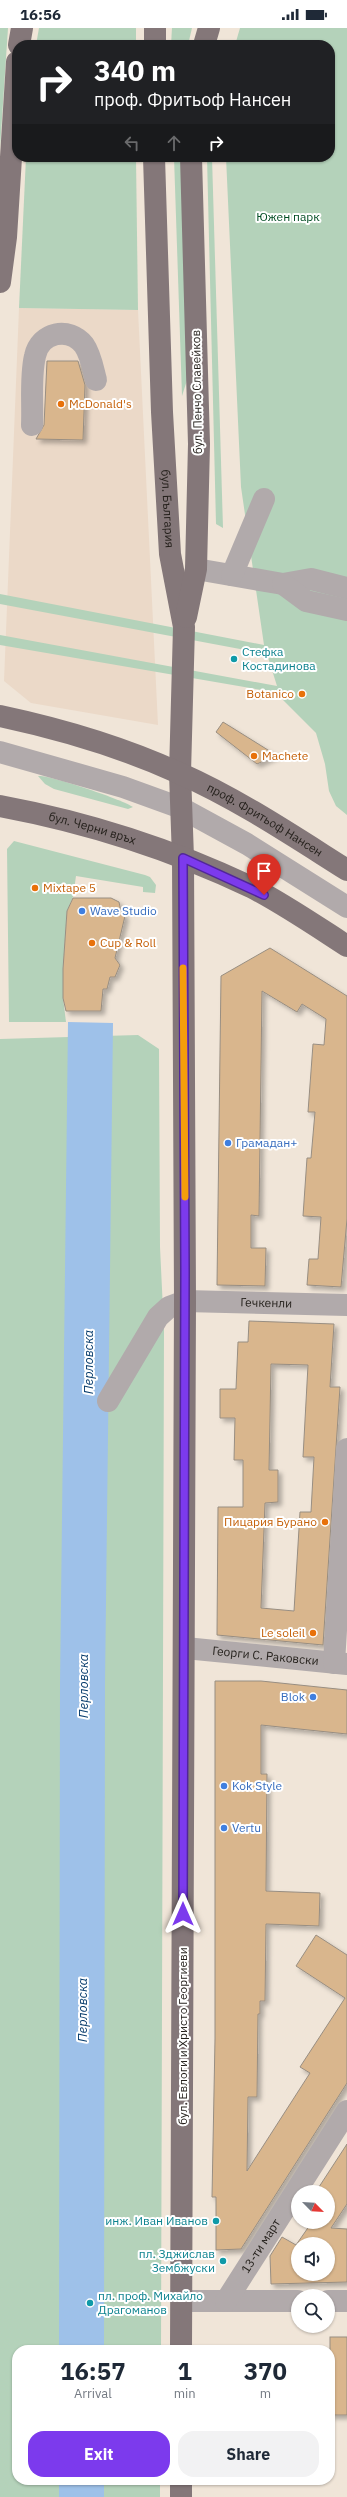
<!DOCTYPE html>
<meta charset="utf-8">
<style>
:root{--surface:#fff;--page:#f2f2f3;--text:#1f2937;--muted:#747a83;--accent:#7c3aed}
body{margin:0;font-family:"IBM Plex Sans",sans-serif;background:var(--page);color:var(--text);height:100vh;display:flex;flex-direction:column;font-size:15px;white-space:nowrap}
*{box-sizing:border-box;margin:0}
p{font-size:13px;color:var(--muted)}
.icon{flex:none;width:22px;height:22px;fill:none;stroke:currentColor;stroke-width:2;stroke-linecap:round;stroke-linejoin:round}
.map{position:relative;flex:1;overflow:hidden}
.details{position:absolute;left:12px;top:2317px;width:323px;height:140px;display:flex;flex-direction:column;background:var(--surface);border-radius:16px;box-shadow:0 1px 3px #0004}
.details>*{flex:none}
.top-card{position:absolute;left:12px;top:12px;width:323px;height:122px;border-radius:16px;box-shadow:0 1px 3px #0004;background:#202124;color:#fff;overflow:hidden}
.needle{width:26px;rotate:114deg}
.controls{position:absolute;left:291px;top:2157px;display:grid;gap:8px}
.controls a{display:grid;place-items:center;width:44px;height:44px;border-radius:50%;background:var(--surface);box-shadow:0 1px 3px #0004;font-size:20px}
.pin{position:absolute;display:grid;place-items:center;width:34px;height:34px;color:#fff;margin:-41px -17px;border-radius:50% 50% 50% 0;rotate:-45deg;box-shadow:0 0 4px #0007}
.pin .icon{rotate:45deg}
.me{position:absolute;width:44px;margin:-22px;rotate:0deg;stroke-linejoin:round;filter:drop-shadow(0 0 3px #0008)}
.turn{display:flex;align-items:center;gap:14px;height:84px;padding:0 16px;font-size:18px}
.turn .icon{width:52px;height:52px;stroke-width:2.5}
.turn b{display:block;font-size:28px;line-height:34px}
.lanes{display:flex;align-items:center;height:38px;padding:0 16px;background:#0003;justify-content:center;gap:20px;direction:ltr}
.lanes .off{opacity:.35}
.eta{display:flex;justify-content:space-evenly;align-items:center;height:68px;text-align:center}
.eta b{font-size:24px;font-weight:700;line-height:28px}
.button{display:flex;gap:8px;margin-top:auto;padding:8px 16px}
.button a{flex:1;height:46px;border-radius:16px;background:var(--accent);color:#fff;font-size:16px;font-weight:700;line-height:46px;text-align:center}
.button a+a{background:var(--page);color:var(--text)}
.status{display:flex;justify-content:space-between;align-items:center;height:28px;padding:0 20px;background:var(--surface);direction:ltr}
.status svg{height:11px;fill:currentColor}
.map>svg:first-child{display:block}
.commercial{fill:#ebd9c8}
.green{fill:#b4d2ba}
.water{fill:#9ec1e9}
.building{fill:#d9b68d;stroke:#988e82;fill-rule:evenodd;filter:url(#shadow)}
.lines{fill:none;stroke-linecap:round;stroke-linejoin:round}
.minor{stroke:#b1aaab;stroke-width:22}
.major{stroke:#847779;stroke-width:22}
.route-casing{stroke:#51269a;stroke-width:10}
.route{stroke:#7c3aed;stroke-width:7}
.slow{stroke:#f59e0b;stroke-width:7}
.food-dot{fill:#e8710a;stroke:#fff;stroke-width:1.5}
.culture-dot{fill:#0f9aa8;stroke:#fff;stroke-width:1.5}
.shop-dot{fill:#3f7fe0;stroke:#fff;stroke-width:1.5}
.labels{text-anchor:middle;stroke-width:4;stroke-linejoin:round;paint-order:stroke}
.park-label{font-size:12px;fill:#004c22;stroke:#fff}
.street-label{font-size:12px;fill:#231f1a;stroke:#fff}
.food-label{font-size:12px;fill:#c56008;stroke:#fff;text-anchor:start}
.culture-label{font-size:12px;fill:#0d838f;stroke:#fff;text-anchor:start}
.shop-label{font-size:12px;fill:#366cbe;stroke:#fff;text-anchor:start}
.water-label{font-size:13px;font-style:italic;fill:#083d6d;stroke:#fff}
</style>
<div class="status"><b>16:56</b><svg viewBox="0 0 49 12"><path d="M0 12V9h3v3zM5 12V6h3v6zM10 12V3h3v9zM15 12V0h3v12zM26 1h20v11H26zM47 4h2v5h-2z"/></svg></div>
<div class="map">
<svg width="347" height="2469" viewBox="0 0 347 2469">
<defs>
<filter id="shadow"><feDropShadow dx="3.5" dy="3.5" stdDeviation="2" flood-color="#0004"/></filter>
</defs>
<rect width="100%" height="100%" fill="#f0e5d8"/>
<polygon class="commercial" points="19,280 138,282 158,697 31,675 4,653"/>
<g class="green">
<polygon points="0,0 8,0 0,120"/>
<polygon points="39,0 136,0 136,17 36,17"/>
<polygon points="172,0 192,0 188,17 171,17"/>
<polygon points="240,0 347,0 347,787 336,778 329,763 325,736 316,705 281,670 279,665 0,617 0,607 277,658 267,626 0,576 0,566 264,617 241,459 226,129 330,129 330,17 235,17"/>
<polygon points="26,129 136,129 138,282 19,280"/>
<polygon points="174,129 186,129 188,349 182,368"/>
<polygon points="207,129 212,129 223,500 216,496"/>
<path d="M 38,748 C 47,746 124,772 133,779 L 128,781 L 54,761 L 45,756 Z"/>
<polygon points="14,813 145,847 150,849 156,857 155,865 143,864 143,859 76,848 73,869 67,883 63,941 63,970 66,994 9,994 7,821"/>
<polygon points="138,1007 159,1021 160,1219 164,1303 161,2322 17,2322 17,2452 160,2452 160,2469 0,2469 0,1011"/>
</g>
<g class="water">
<polygon points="68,994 113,995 105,1656 104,2322 59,2322 60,1656"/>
<rect x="59" y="2452" width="45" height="17"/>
</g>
<g class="building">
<polygon points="47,333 78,333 85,357 83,412 36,411 44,397"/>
<polygon points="223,694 276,727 257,736 216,704"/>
<polygon points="73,870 111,870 119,874 121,884 125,888 115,930 120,937 115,949 110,949 107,961 103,961 101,983 66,983 63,970 63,941 67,883"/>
<polygon points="270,920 347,968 347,1191 341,1259 307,1257 309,1231 318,1231 321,1189 303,1188 307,1130 311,1130 315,1084 308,1084 313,1016 324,1017 326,991 302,976 297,984 262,963 259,1188 251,1187 251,1220 266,1220 265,1258 217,1257 221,948"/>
<path d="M 249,1293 L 334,1296 L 330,1359 L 340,1359 L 323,1617 L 217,1607 L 218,1479 L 243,1479 L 243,1432 L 234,1432 L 235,1390 L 220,1390 L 220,1361 L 236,1361 L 238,1314 L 248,1314 ZM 271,1336 L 308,1337 L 303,1429 L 314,1429 L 311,1484 L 300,1484 L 294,1583 L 261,1580 L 265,1475 L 278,1474 L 278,1442 L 269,1442 Z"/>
<polygon points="215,1653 261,1653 347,1662 347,1706 261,1697 261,1746 267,1746 266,1863 320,1865 319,1898 266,1896 265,1973 260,1973 260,1986 258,1986 257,2069 248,2069 247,2143 310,2045 300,2039 345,1970 296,1938 316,1907 347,1927 347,2055 241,2221 216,2222 216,2169 212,2169 215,2011"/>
<path d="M 347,2116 L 347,2176 L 331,2200 L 347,2201 L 347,2254 L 271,2256 L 270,2228 L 282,2209 L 296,2217 L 312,2194 L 328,2194 L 328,2164 L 317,2162 ZM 298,2216 L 328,2216 L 328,2246 L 298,2246 Z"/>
<rect x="330" y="2309" width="17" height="78"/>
</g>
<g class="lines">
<g class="minor">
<path d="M 32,397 C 33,375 30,349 35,328 C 40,304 69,298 84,317 C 91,327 93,341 96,352"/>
<polyline points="196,541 283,556 311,551 347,560"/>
<polyline points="232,547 264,471"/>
<polyline points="283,556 306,573 347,582"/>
<polyline points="0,724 123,759 181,780 247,816 347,879"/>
<path id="s1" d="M 108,1373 L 158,1289 L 169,1279 L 185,1273 L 347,1277"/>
<path id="s2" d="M 185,1620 L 347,1636"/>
<polyline points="334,1635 347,1421"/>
<polyline points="182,2273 298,2273"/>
<path id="s3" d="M 226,2273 L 347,2083"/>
<polyline points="328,2273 347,2273"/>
</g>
<g class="major">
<polyline points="19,17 22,0"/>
<polyline points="155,17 155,0"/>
<polyline points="204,17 209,0"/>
<path id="s4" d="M 154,129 L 162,384 L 170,526 L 184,599 L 180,745 L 183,830 L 185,1273 L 181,2322"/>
<polyline points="0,254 6,209 17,34"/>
<polyline points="186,589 196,541 199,416 191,129"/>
<path id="s5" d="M 0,688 C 61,701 122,719 179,745 C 238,771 293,808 347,842"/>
<path id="s6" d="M 0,778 C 86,794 171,821 251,859 C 284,876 316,898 347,918"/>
<polyline points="181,2452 181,2469"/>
</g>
</g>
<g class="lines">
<g class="route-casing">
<polyline id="route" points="183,1886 185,1244 183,830 264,867"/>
</g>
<use href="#route" class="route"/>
<polyline class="slow" points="183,940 185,1169"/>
</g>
<g class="food-dot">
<circle cx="61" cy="376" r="4"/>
<circle cx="302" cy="666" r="4"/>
<circle cx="254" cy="728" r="4"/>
<circle cx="35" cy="860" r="4"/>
<circle cx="92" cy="915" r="4"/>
<circle cx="325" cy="1494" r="4"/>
<circle cx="313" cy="1605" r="4"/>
</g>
<g class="culture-dot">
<circle cx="234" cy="631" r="4"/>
<circle cx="216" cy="2193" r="4"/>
<circle cx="223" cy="2233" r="4"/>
<circle cx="90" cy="2275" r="4"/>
</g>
<g class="shop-dot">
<circle cx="82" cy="883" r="4"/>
<circle cx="228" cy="1115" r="4"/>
<circle cx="313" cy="1669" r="4"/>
<circle cx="224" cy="1758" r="4"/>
<circle cx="224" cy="1800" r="4"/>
</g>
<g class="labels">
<g class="park-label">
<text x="288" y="193">Южен парк</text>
</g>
<g class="street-label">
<text transform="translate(197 364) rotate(-91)" y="4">бул. Пенчо Славейков</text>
<text dy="4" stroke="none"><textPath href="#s4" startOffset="352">бул. България</textPath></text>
<text dy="4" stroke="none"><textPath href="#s5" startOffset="286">проф. Фритьоф Нансен</textPath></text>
<text dy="4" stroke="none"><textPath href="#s6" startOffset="95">бул. Черни връх</textPath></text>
<text dy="4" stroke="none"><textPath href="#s1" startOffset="211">Гечкенли</textPath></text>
<text dy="4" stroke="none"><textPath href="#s2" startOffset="81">Георги С. Раковски</textPath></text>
<text transform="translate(183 2008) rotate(-90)" y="4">бул. Евлоги и Христо Георгиеви</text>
<text dy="4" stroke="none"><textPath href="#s3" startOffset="65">13-ти март</textPath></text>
</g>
<g class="food-label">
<text x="69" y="380">McDonald's</text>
<text x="294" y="670" text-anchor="end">Botanico</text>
<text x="262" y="732">Machete</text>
<text x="43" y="864">Mixtape 5</text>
<text x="100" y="919">Cup &amp; Roll</text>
<text x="317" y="1498" text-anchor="end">Пицария Бурано</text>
<text x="305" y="1609" text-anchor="end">Le soleil</text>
</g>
<g class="culture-label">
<text x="242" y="628">Стефка<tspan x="242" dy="14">Костадинова</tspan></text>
<text x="208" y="2197" text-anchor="end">инж. Иван Иванов</text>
<text x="215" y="2230" text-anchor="end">пл. Зджислав<tspan x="215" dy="14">Зембжуски</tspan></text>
<text x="98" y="2272">пл. проф. Михайло<tspan x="98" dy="14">Драгоманов</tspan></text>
</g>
<g class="shop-label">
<text x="90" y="887">Wave Studio</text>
<text x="236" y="1119">Грамадан+</text>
<text x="305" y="1673" text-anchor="end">Blok</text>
<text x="232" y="1762">Kok Style</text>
<text x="232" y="1804">Vertu</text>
</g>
<g class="water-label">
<text transform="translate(88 1334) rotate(-90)" y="5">Перловска</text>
<text transform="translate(83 1658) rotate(-90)" y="5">Перловска</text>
<text transform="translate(82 1982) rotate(-90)" y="5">Перловска</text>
</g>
</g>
</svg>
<div class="controls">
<a><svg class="needle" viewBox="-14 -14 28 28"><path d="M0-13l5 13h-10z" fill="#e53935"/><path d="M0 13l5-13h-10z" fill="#747a83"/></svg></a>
<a><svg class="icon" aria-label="sound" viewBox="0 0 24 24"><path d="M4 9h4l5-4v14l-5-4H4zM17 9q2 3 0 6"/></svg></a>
<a><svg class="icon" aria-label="search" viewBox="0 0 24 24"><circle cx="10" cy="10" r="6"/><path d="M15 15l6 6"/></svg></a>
</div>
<div class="pin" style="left:264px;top:867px;background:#d93025"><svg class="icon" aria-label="arrive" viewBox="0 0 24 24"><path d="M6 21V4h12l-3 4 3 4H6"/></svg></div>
<svg class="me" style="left:183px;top:1886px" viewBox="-20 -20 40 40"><path d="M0-17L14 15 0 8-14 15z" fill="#7c3aed" stroke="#fff" stroke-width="4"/></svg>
<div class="top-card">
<div class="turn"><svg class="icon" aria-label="right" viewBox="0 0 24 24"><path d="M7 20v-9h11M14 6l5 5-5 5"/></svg><div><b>340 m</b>проф. Фритьоф Нансен</div></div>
<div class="lanes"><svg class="icon off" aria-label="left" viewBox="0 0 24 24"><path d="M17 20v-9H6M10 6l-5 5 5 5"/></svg><svg class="icon off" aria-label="ahead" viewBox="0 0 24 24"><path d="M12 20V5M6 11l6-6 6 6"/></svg><svg class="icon" aria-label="right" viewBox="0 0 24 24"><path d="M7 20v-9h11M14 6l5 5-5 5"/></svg></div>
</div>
<section class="details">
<div class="eta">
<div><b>16:57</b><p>Arrival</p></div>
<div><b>1</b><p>min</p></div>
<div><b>370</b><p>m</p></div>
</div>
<div class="button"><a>Exit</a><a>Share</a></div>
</section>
</div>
